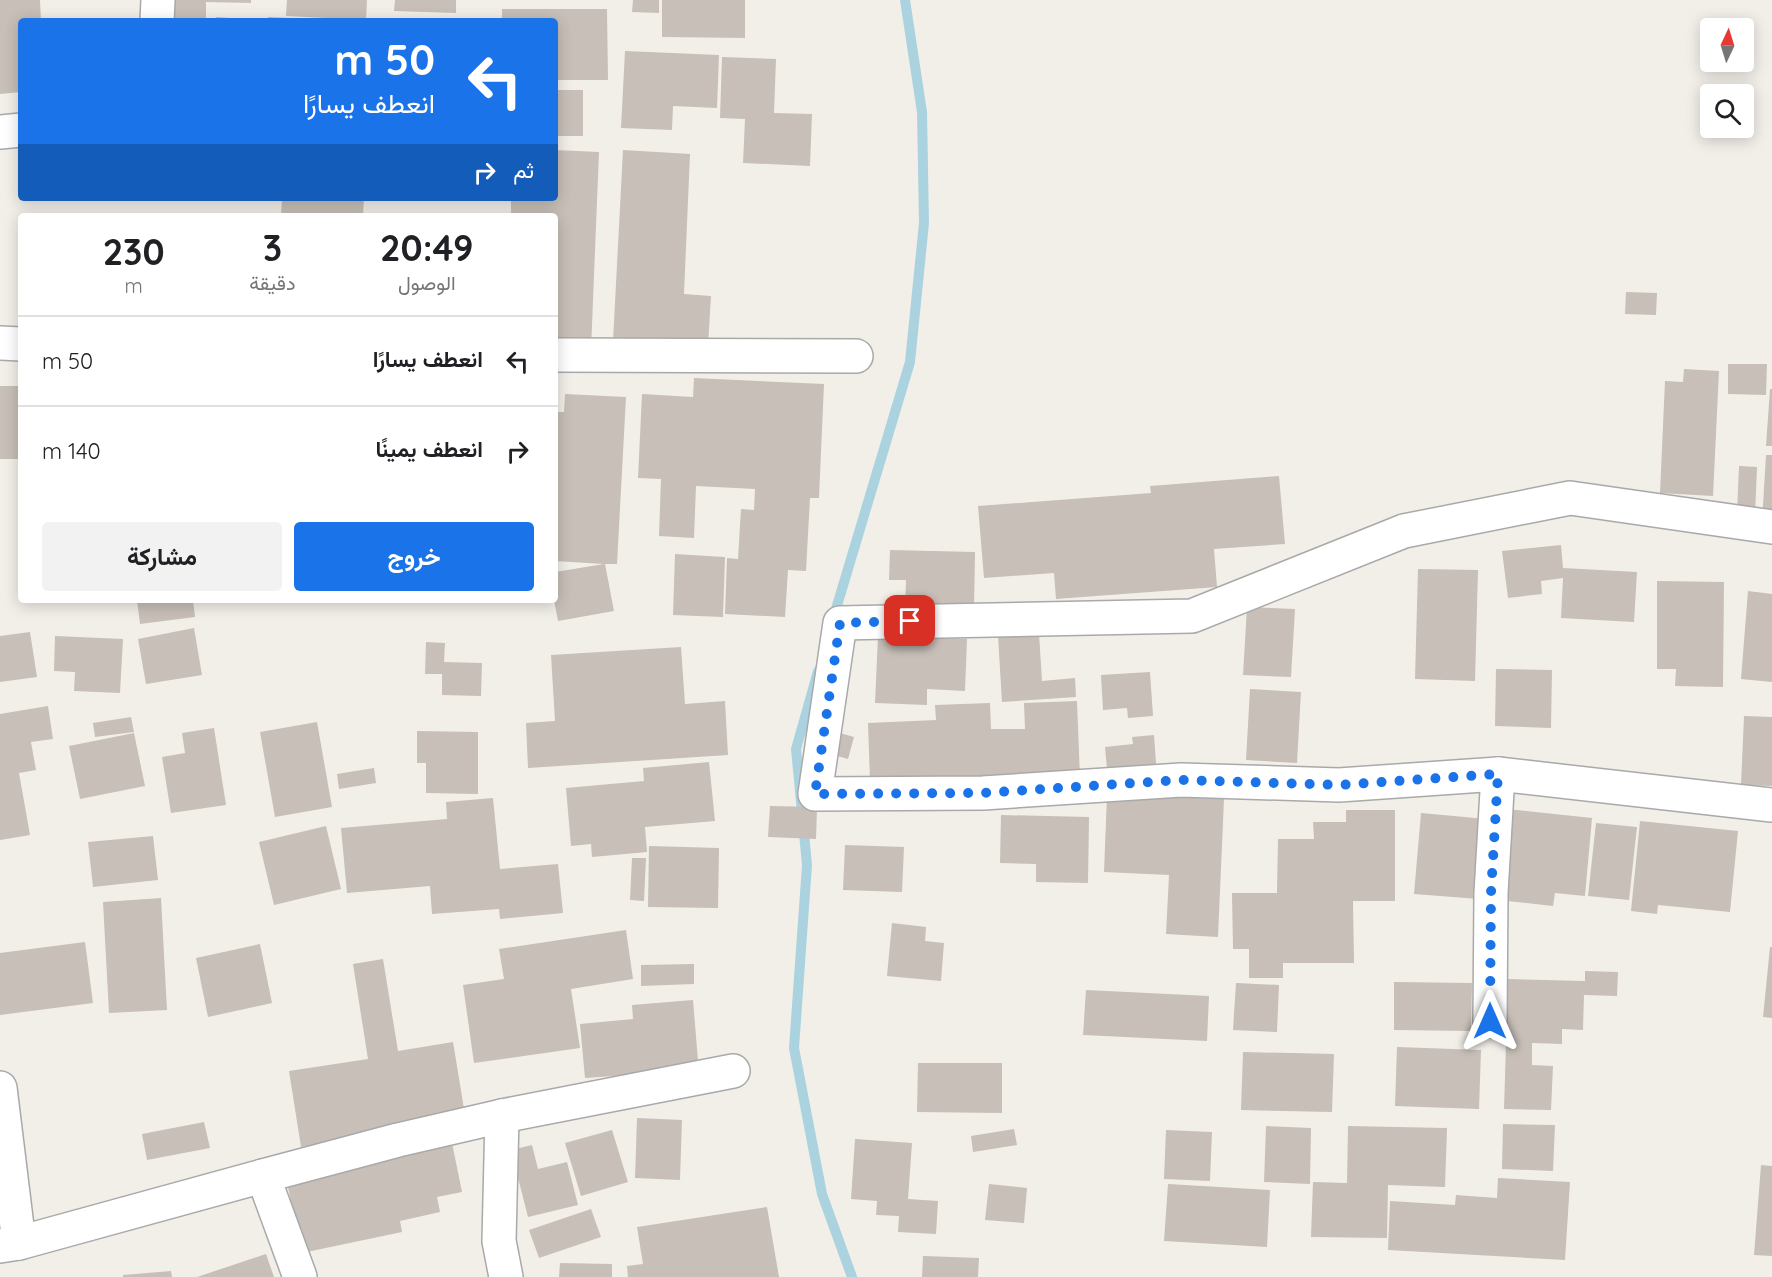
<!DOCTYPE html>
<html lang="ar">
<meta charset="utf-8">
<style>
:root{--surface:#fff;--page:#f2f2f2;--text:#202124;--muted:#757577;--line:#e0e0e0;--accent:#1a73e8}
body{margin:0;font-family:Quicksand,Vazirmatn,sans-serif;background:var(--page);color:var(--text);direction:rtl;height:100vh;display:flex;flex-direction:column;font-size:22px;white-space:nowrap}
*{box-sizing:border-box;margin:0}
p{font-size:20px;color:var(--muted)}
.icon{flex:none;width:33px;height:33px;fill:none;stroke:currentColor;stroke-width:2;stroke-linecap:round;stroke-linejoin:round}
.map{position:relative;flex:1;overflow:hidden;direction:ltr}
.details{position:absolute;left:18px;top:213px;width:540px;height:390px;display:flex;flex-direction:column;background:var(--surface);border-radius:6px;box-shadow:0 3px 15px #0003;direction:rtl}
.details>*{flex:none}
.hud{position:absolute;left:18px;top:18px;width:540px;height:183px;border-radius:6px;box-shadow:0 3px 15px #0003;direction:rtl;background:#1a73e8;color:#fff;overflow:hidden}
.needle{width:39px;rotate:4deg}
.fabs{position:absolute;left:1700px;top:18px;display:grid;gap:12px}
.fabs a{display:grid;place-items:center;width:54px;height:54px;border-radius:6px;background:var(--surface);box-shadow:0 3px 15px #0003;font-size:30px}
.pin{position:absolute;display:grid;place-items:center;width:51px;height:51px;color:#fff;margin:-26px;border-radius:12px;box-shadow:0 3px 9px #0006}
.me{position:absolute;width:66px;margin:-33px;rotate:0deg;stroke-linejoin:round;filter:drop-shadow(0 0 4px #0008)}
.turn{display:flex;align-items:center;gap:21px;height:126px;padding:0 24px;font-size:27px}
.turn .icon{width:78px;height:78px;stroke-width:2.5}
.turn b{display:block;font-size:42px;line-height:51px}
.then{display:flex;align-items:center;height:57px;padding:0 24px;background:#0003;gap:12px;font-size:22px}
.eta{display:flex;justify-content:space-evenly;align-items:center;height:102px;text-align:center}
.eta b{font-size:36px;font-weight:700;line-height:42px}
.button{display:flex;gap:12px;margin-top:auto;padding:12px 24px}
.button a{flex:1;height:69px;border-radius:6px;background:var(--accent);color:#fff;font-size:24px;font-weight:700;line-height:69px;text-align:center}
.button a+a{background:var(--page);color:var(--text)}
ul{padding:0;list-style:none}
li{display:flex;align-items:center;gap:18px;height:90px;padding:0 24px;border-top:2px solid var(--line)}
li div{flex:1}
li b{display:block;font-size:22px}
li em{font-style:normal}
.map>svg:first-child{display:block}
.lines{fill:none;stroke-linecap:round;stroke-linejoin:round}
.stream{stroke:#aad3df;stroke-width:10}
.building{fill:#c7bfb8}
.minor-casing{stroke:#a9a9a9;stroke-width:36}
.minor{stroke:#fff;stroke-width:33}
.route{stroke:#1a73e8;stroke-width:10;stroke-dasharray:0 18}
</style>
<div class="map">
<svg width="1772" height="1277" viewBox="0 0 1772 1277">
<rect width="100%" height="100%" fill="#f2efe9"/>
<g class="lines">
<g class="stream">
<polyline points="833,619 910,362 924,223 922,112 905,0"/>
<polyline points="818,671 796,749 807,865 794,1048 822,1194 852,1277"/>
</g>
</g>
<g class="building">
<polygon points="0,0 40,0 41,21 21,21 21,92 0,94"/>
<polygon points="171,0 251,0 251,3 206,2 206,21 171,21"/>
<polygon points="287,0 367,0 366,20 286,16"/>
<polygon points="395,0 456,0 456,13 394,11"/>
<polygon points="633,0 659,0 659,13 632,12"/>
<polygon points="662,0 745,0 745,38 662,37"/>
<polygon points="502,9 607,9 608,80 555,80 555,21 502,21"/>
<polygon points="216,17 246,19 246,21 216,21"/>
<polygon points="268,17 313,19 313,21 268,21"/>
<polygon points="625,51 719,55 717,108 673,106 672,130 621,128"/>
<polygon points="722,57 776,59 774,113 812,114 810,166 743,163 745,119 720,118"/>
<rect x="555" y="90" width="28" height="46"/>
<polygon points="555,150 599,152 591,350 555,349 555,216 511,216 511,198 555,198"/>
<polygon points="623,150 690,154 684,294 711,296 708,346 613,341"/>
<polygon points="282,198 364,198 363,216 281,216"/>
<polygon points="1626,292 1657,293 1656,315 1625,314"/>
<polygon points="1728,364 1767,364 1766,395 1728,394"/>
<polygon points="1684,369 1719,371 1713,496 1660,493 1665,381 1683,382"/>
<polygon points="694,378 824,384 819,498 810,498 806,571 788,570 785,617 725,614 727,558 738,559 741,509 754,510 755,489 696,486 694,538 659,536 661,479 638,478 642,394 693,397"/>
<rect x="0" y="386" width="21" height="73"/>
<polygon points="1770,389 1772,389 1772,446 1766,446"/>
<polygon points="565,394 626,397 617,564 605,564 614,611 558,621 554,600 555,572 604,564 555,561 555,412 564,412"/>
<polygon points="1766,455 1772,455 1772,523 1762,522"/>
<polygon points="1739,466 1757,467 1755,515 1737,513"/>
<polygon points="1279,476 1285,544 1214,549 1217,587 1056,599 1054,573 984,578 978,506 1151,493 1150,486"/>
<polygon points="1561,545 1563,568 1637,572 1634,622 1561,618 1563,578 1541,581 1542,594 1508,598 1502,551"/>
<polygon points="890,550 975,552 974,609 905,608 906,580 889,580"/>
<polygon points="675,554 725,557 723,617 673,615"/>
<polygon points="1418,569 1478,570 1475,681 1415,679"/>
<polygon points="1657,581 1724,582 1723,687 1675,686 1676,669 1657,669"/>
<polygon points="1748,591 1772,594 1772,682 1741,679"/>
<polygon points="137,600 193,600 195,617 140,624"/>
<polygon points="1247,607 1295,609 1291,677 1243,675"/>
<polygon points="194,628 202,675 146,684 138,639"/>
<polygon points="30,632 37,677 0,682 0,636"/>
<polygon points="1039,633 1042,681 1075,678 1076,697 1002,702 998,636"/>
<polygon points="55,636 123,639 120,693 74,691 75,672 54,671"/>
<polygon points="878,636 967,639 965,691 927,689 927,705 875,703"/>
<polygon points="426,642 445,643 444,662 482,663 481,696 442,695 442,674 425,674"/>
<polygon points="681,647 685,704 725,701 728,755 528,768 526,723 555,721 551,655"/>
<polygon points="1496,669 1552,670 1551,728 1495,726"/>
<polygon points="1150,672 1153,716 1128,718 1127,708 1103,710 1101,675"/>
<polygon points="1250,689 1301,692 1297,763 1246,760"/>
<polygon points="1077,701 1080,778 870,782 868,723 936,720 935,705 990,703 991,729 1025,729 1024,703"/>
<polygon points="48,706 53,739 31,742 36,770 19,773 30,835 0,840 0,714"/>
<polygon points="1744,716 1772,717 1772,786 1741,785"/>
<polygon points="131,717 134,732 95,737 93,723"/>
<polygon points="317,722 332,807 275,817 260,732"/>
<polygon points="214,728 226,805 171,813 162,757 185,753 182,733"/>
<polygon points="417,731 478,732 478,794 426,793 426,763 417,763"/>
<polygon points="134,733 145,786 80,799 69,746"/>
<polygon points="840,733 854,737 848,759 834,755"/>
<polygon points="1154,735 1157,776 1108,780 1105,747 1133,744 1132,737"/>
<polygon points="709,762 715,821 645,827 647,852 592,857 591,844 571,846 566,788 644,781 643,768"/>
<polygon points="374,768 376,783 339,789 337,774"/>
<polygon points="1107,795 1224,799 1218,937 1166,934 1169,875 1104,872"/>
<polygon points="493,798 500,869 558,864 563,913 500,919 499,909 432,914 430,886 347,893 341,828 447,819 446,802"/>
<polygon points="770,806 817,807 816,839 768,837"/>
<polygon points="1507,809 1592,818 1585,896 1555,893 1553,906 1498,900"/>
<polygon points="1346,810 1395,810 1395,901 1353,901 1354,963 1283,963 1283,978 1249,978 1249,949 1233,949 1232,893 1277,893 1278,839 1314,839 1313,822 1346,822"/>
<polygon points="1421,813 1486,819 1479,899 1414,894"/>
<polygon points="1001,815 1089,817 1088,883 1036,882 1036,864 1000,863"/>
<polygon points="1640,821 1738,831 1730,912 1658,905 1657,914 1631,911"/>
<polygon points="1596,823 1637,827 1629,900 1588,896"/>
<polygon points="326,826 341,889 274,905 259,842"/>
<polygon points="153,836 158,880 93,887 88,842"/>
<polygon points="845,845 904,847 902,892 843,890"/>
<polygon points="649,846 719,848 718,908 648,907"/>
<polygon points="632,858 646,858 644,901 630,900"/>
<polygon points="161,898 167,1010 109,1013 103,902"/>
<polygon points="892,923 926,927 925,941 944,943 941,981 887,976"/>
<polygon points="626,930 633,979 571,989 580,1048 474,1063 463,985 504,979 499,949"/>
<polygon points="85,942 93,1003 0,1015 0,953"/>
<polygon points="260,944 272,1003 208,1017 196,958"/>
<polygon points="1770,947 1772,947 1772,1018 1763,1017"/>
<polygon points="383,959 398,1051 453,1042 466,1121 301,1147 289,1071 368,1059 353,964"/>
<polygon points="694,964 694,984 641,986 641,965"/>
<polygon points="1585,971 1618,972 1617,996 1584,995 1583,1030 1562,1029 1562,1044 1532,1043 1532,1065 1553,1066 1551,1110 1504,1109 1508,979 1585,981"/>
<polygon points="1394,982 1472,983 1471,1031 1394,1030"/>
<polygon points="1236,983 1279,985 1277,1032 1233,1030"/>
<polygon points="1086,990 1209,996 1207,1041 1083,1035"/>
<polygon points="693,1000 699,1073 643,1074 585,1078 580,1024 633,1019 632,1005"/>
<polygon points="1397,1047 1481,1050 1479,1109 1395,1106"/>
<polygon points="1243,1052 1334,1054 1332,1112 1241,1110"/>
<polygon points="918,1063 1002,1063 1002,1113 917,1112"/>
<polygon points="637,1118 682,1120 680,1180 635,1178"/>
<polygon points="204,1122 210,1148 147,1160 142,1134"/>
<polygon points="1503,1124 1555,1125 1553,1171 1502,1169"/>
<polygon points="1266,1126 1311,1128 1310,1184 1264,1182"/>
<polygon points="1348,1126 1447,1128 1445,1187 1388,1185 1387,1238 1311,1237 1313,1182 1347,1183"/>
<polygon points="1014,1129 1017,1145 973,1152 971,1136"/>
<polygon points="612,1130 628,1182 581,1196 565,1143"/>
<polygon points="1166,1130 1212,1132 1210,1181 1164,1179"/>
<polygon points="855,1139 912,1143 908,1199 938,1201 936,1234 898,1232 899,1216 876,1215 877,1201 851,1199"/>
<polygon points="452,1143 462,1192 437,1197 440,1212 400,1221 402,1232 302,1253 286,1178"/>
<polygon points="532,1145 538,1169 567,1162 578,1205 528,1217 511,1150"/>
<polygon points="1761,1165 1772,1166 1772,1256 1754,1255"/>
<polygon points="1498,1178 1570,1182 1565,1260 1388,1250 1390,1201 1455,1205 1456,1195 1497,1198"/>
<polygon points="989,1184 1027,1188 1024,1223 985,1220"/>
<polygon points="1168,1184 1270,1190 1267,1247 1164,1241"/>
<polygon points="767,1207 779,1277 628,1277 627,1266 643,1264 637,1227"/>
<polygon points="591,1209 601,1237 539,1258 529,1230"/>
<polygon points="266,1254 274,1277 197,1277"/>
<polygon points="923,1256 979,1258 978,1277 922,1277"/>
<polygon points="560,1263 612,1264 612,1277 559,1277"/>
<polygon points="171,1271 172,1277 123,1277 123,1275"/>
</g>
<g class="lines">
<g class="minor-casing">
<g id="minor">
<polyline points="157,21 158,0"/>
<polyline points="0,132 21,130"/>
<polyline points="0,343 21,344"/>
<polyline points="555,355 856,356"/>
<polyline points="1772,527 1570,498 1404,531 1192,616 840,623 815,794 983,793 1181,780 1339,785 1498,774 1772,805"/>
<polyline points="1490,1021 1491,893 1498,774"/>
<polyline points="0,1088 19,1243"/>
<polyline points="502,1116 499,1241 506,1277"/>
<polyline points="263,1176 398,1140 502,1116 733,1071"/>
<polyline points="0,1246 19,1243 263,1176 300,1277"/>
</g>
</g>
<use href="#minor" class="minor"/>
</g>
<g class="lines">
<polyline class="route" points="910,621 840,623 815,794 983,793 1181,780 1340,785 1498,774 1491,893 1490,1021"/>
</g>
</svg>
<div class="fabs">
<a><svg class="needle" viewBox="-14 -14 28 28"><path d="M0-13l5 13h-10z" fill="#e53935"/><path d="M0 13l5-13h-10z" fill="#757577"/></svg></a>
<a><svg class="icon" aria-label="search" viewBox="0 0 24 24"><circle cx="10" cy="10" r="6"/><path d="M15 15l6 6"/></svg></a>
</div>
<div class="pin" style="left:910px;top:621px;background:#d93025"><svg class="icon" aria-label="arrive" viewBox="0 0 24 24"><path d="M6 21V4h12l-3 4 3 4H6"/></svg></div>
<svg class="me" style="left:1490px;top:1021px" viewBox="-20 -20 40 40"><path d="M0-17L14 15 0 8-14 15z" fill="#1a73e8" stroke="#fff" stroke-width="4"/></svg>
<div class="hud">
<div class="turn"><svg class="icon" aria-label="left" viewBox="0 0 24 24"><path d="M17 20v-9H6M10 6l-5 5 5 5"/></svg><div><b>50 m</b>انعطف يسارًا</div></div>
<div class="then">ثم<svg class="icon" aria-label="right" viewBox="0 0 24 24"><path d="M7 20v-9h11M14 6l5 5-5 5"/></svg></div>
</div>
<section class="details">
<div class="eta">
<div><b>20:49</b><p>الوصول</p></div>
<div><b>3</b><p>دقيقة</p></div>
<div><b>230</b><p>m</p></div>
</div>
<ul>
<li><svg class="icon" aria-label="left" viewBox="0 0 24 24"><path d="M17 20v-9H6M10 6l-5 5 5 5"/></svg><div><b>انعطف يسارًا</b></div><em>50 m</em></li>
<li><svg class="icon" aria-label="right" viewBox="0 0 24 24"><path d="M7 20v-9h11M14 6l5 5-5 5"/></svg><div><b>انعطف يمينًا</b></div><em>140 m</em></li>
</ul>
<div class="button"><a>خروج</a><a>مشاركة</a></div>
</section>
</div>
